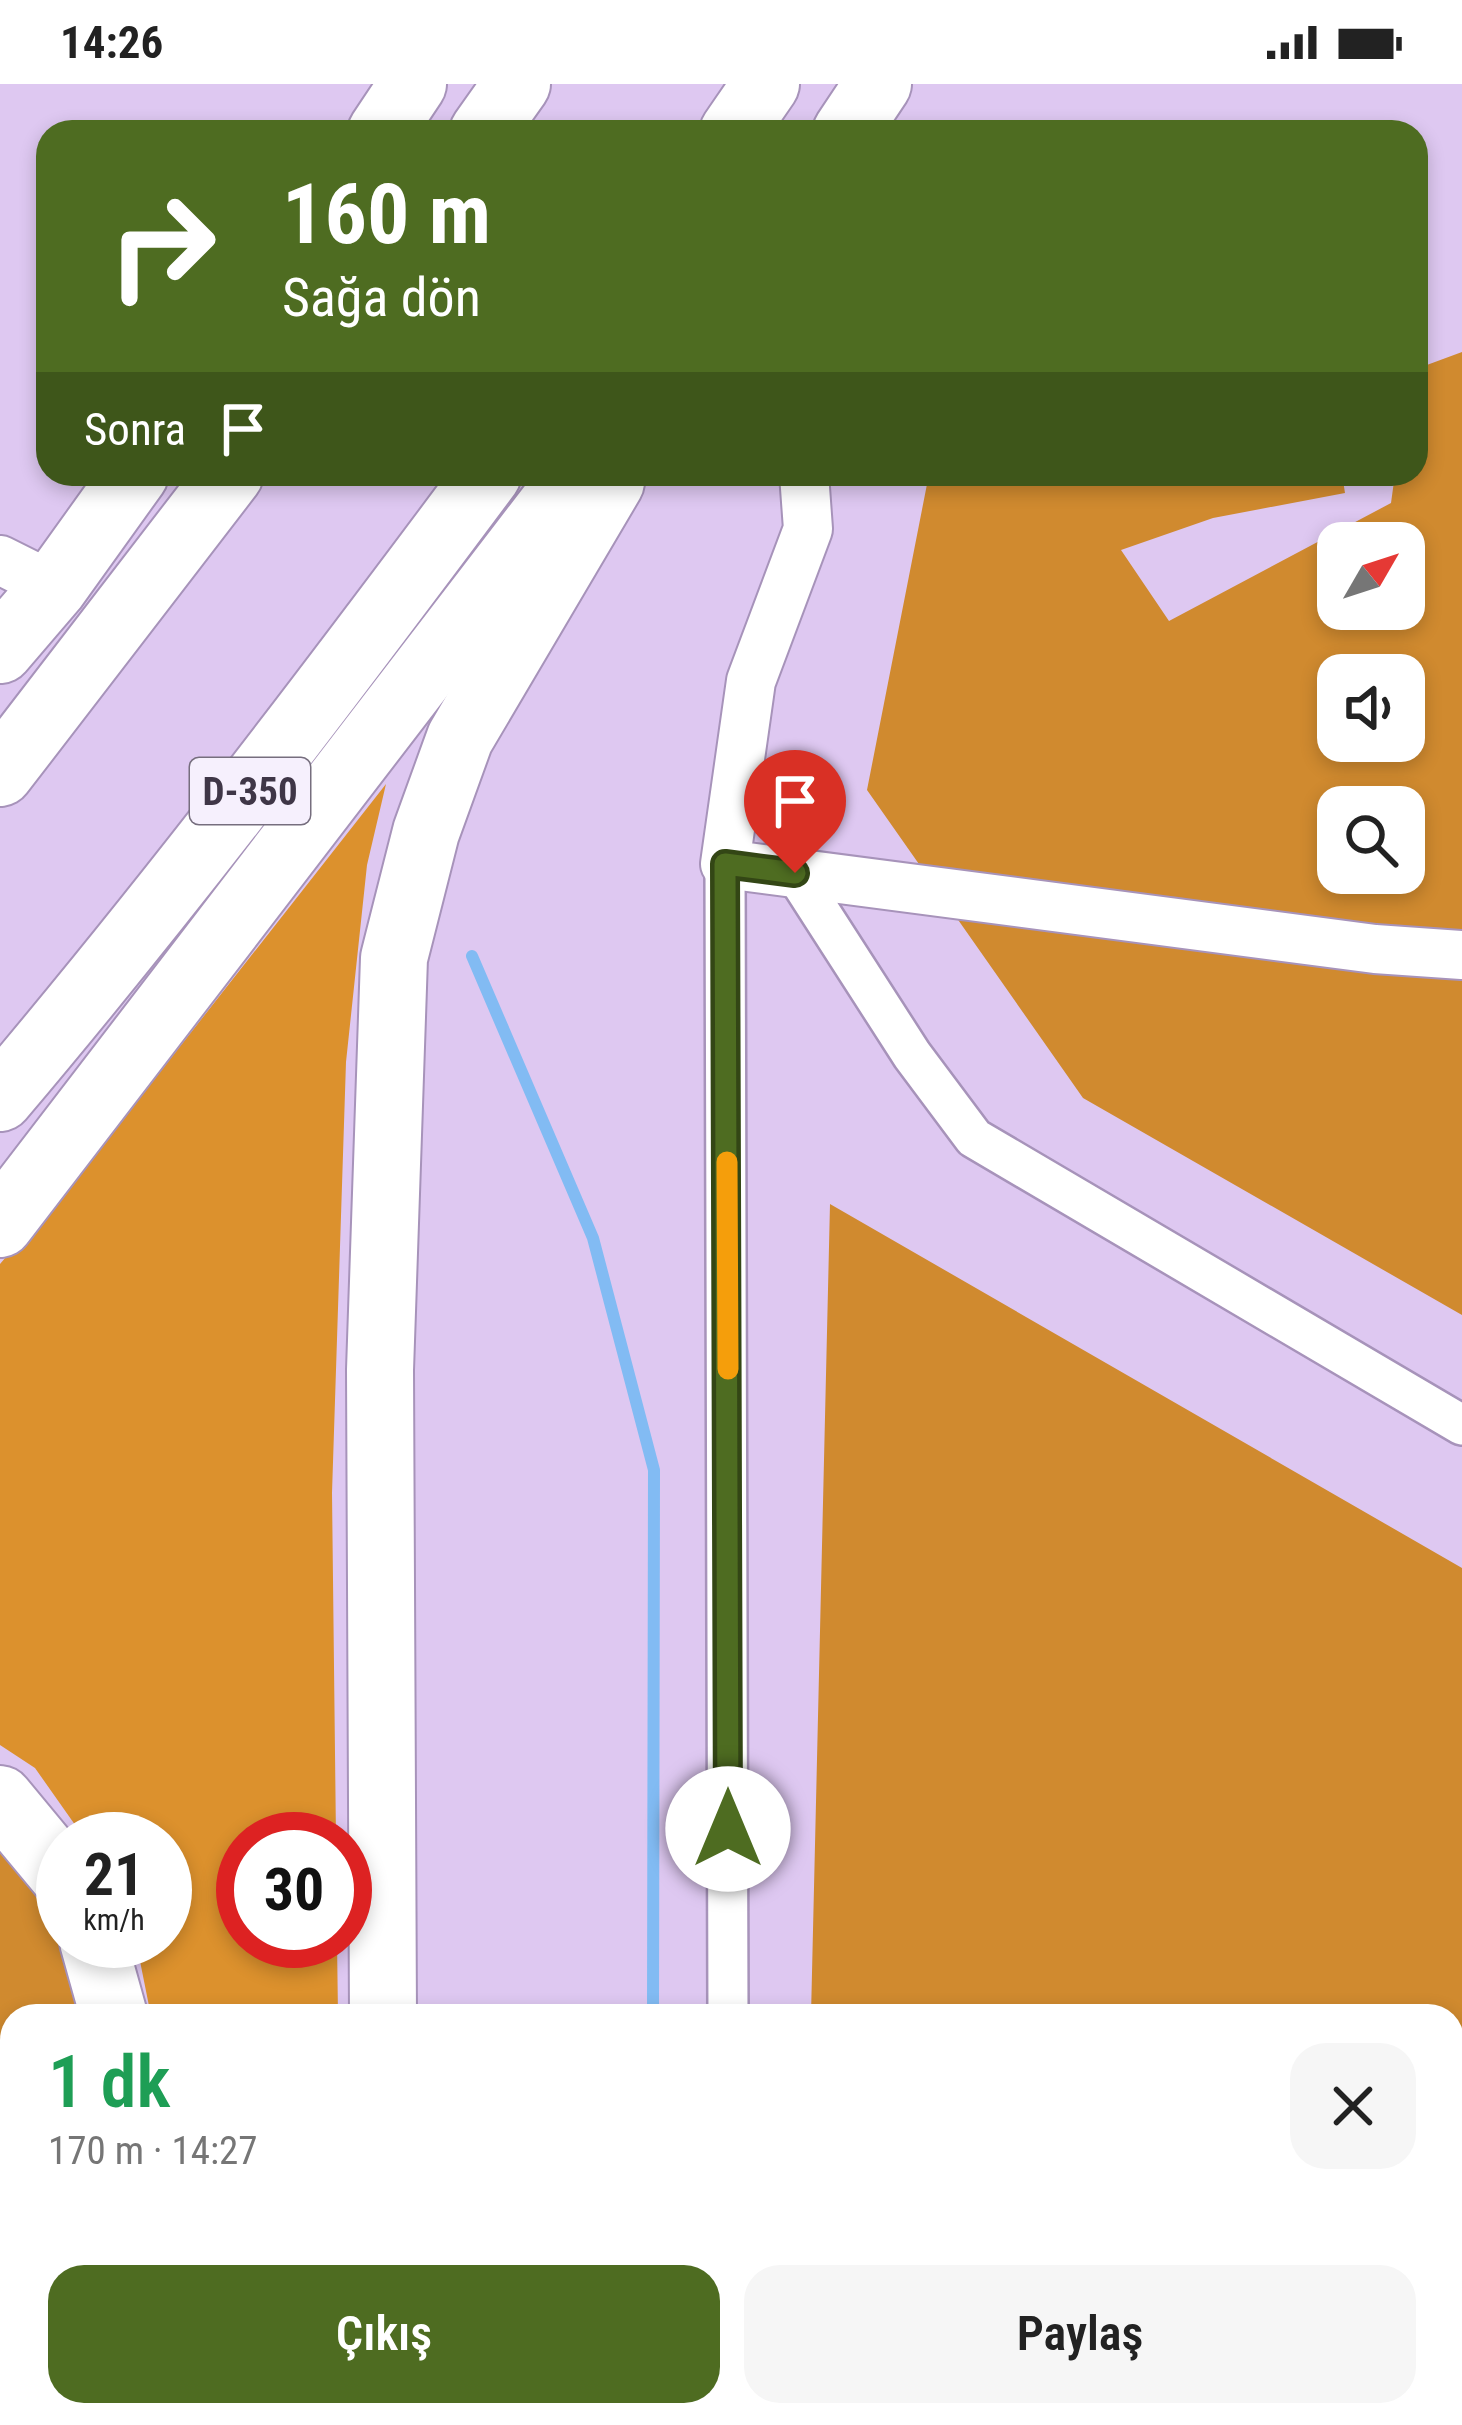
<!DOCTYPE html>
<html lang="tr">
<meta charset="utf-8">
<style>
:root{--surface:#fff;--page:#f6f6f6;--text:#222;--muted:#767676;--accent:#4e6c21}
body{margin:0;font-family:"Roboto Condensed",sans-serif;background:var(--page);color:var(--text);height:100vh;display:flex;flex-direction:column;font-size:45px;white-space:nowrap}
*{box-sizing:border-box;margin:0}
p{font-size:39px;color:var(--muted)}
.icon{flex:none;width:66px;height:66px;fill:none;stroke:currentColor;stroke-width:2;stroke-linecap:round;stroke-linejoin:round}
.map{position:relative;flex:1;overflow:hidden}
.side{position:absolute;left:0px;top:1920px;width:1464px;height:423px;display:flex;flex-direction:column;background:var(--surface);border-radius:36px 36px 0 0;box-shadow:0 6px 18px #0003}
.side>*{flex:none}
.top-card{position:absolute;left:36px;top:36px;width:1392px;height:366px;border-radius:36px;box-shadow:0 6px 18px #0003;background:#4e6c21;color:#fff;overflow:hidden}
.needle{width:78px;rotate:51deg}
.buttons{position:absolute;left:1317px;top:438px;display:grid;gap:24px}
.buttons a{display:grid;place-items:center;width:108px;height:108px;border-radius:24px;background:var(--surface);box-shadow:0 6px 18px #0003;font-size:60px}
.speed{position:absolute;left:36px;top:1728px;display:flex;gap:24px;font-size:60px;font-weight:700;text-align:center}
.speed>*{display:grid;place-content:center;width:156px;height:156px;border-radius:50%;background:var(--surface);box-shadow:0 6px 18px #0003;line-height:1}
.speed small{font-size:30px;font-weight:400}
.speed .limit{border:18px solid #d22;background:#fff;color:#111}
.pin{position:absolute;display:grid;place-items:center;width:102px;height:102px;color:#fff;margin:-123px -51px;border-radius:50% 50% 50% 0;rotate:-45deg;box-shadow:0 0 12px #0007}
.pin .icon{rotate:45deg}
.me{position:absolute;width:132px;margin:-66px;rotate:0deg;stroke-linejoin:round;filter:drop-shadow(0 0 9px #0008)}
.turn{display:flex;align-items:center;gap:42px;height:252px;padding:0 48px;font-size:54px}
.turn .icon{width:156px;height:156px;stroke-width:2.5}
.turn b{display:block;font-size:84px;line-height:102px}
.then{display:flex;align-items:center;height:114px;padding:0 48px;background:#0003;gap:24px;font-size:45px}
.round{display:grid;place-items:center;flex:none;width:126px;height:126px;border-radius:36px;background:var(--page)}
.overview{display:flex;align-items:center;justify-content:space-between;height:204px;padding:0 48px}
h1{font-size:72px;font-weight:600;line-height:90px;color:#1e9e55}
.cta{display:flex;gap:24px;margin-top:auto;padding:24px 48px}
.cta a{flex:1;height:138px;border-radius:36px;background:var(--accent);color:#fff;font-size:48px;font-weight:600;line-height:138px;text-align:center}
.cta a+a{background:var(--page);color:var(--text)}
.status{display:flex;justify-content:space-between;align-items:center;height:84px;padding:0 60px;background:var(--surface);direction:ltr}
.status svg{height:33px;fill:currentColor}
.map>svg:first-child{display:block}
.green{fill:#dc912d}
.forest{fill:#d08a2f;fill-rule:evenodd}
.lines{fill:none;stroke-linecap:round;stroke-linejoin:round}
.stream{stroke:#82bbf3;stroke-width:12}
.minor-casing{stroke:#a793ba;stroke-width:44}
.tertiary-casing{stroke:#a793ba;stroke-width:52}
.trunk-casing{stroke:#a793ba;stroke-width:70}
.minor{stroke:#fff;stroke-width:39}
.tertiary{stroke:#fff;stroke-width:48}
.trunk{stroke:#fff;stroke-width:66}
.route-casing{stroke:#334615;stroke-width:30}
.route{stroke:#4e6c21;stroke-width:21}
.slow{stroke:#f59e0b;stroke-width:21}
.labels{text-anchor:middle;stroke-width:9;stroke-linejoin:round;paint-order:stroke}
.shield{fill:#f6f0fd;stroke:#766e7e;stroke-width:3}
.shield-label{font-size:39px;font-weight:bold;fill:#3f3647}
</style>
<div class="status"><b>14:26</b><svg viewBox="0 0 49 12"><path d="M0 12V9h3v3zM5 12V6h3v6zM10 12V3h3v9zM15 12V0h3v12zM26 1h20v11H26zM47 4h2v5h-2z"/></svg></div>
<div class="map">
<svg width="1462" height="2341" viewBox="0 0 1462 2341">
<rect width="100%" height="100%" fill="#dec8f1"/>
<g class="green">
<polygon points="386,700 367,781 346,978 332,1409 336,1755 243,1755 243,1857 337,1857 338,1932 151,1932 136,1857 165,1857 165,1755 85,1755 35,1684 0,1661 0,1180 112,1049"/>
<polygon points="99,2331 348,2331 348,2341 94,2341"/>
</g>
<g class="forest">
<path d="M 1462,268 L 1462,1231 L 1083,1014 L 867,706 L 929,390 L 1342,390 L 1345,409 L 1213,434 L 1121,466 L 1169,537 L 1391,419 L 1395,390 L 1416,390 L 1416,285 ZM 1338,459 L 1404,459 L 1404,525 L 1338,525 ZM 1338,591 L 1404,591 L 1404,657 L 1338,657 ZM 1338,723 L 1404,723 L 1404,789 L 1338,789 Z"/>
<polygon points="830,1120 1462,1484 1462,2341 801,2341 801,2331 1452,2331 1452,1932 811,1932"/>
<polygon points="0,1757 47,1829 87,1932 12,1932 12,2331 27,2331 19,2341 0,2341"/>
</g>
<g class="lines">
<g class="stream">
<polyline points="472,872 593,1154 654,1386 653,1932"/>
<polyline points="652,2341 652,2331"/>
</g>
<g class="minor-casing">
<g id="minor">
<polyline points="725,780 728,1932"/>
<polyline points="795,789 912,971 974,1054 1462,1341"/>
<polyline points="717,2341 718,2331"/>
</g>
</g>
<g class="tertiary-casing">
<g id="tertiary">
<polyline points="804,390 808,445 751,597 725,780 1375,865 1462,871"/>
<polyline points="0,476 54,503"/>
</g>
</g>
<g class="trunk-casing">
<g id="trunk">
<polyline points="381,48 413,0"/>
<polyline points="483,48 517,0"/>
<polyline points="733,48 766,0"/>
<polyline points="846,48 878,0"/>
<polyline points="0,566 54,503 135,390"/>
<polyline points="0,689 230,390"/>
<path d="M 0,1014 C 171,812 330,602 488,390"/>
<polyline points="0,1140 571,396"/>
<polyline points="0,1715 63,1791"/>
<polyline points="93,1857 114,1932"/>
<polyline points="383,1932 380,1286 394,874 426,748 460,654 611,398 612,390"/>
<polyline points="386,2331 386,2341"/>
<polyline points="54,2341 60,2331"/>
</g>
</g>
<use href="#minor" class="minor"/>
<use href="#tertiary" class="tertiary"/>
<use href="#trunk" class="trunk"/>
</g>
<g class="lines">
<g class="route-casing">
<polyline id="route" points="728,1745 725,780 795,789"/>
</g>
<use href="#route" class="route"/>
<polyline class="slow" points="727,1078 728,1285"/>
</g>
<g class="labels">
<rect class="shield" x="190" y="674" width="120" height="66" rx="9"/>
<g class="shield-label">
<text x="250" y="721">D-350</text>
</g>
</g>
</svg>
<div class="buttons">
<a><svg class="needle" viewBox="-14 -14 28 28"><path d="M0-13l5 13h-10z" fill="#e53935"/><path d="M0 13l5-13h-10z" fill="#767676"/></svg></a>
<a><svg class="icon" aria-label="sound" viewBox="0 0 24 24"><path d="M4 9h4l5-4v14l-5-4H4zM17 9q2 3 0 6"/></svg></a>
<a><svg class="icon" aria-label="search" viewBox="0 0 24 24"><circle cx="10" cy="10" r="6"/><path d="M15 15l6 6"/></svg></a>
</div>
<div class="speed"><div>21<small>km/h</small></div><div class="limit">30</div></div>
<div class="pin" style="left:795px;top:789px;background:#d93025"><svg class="icon" aria-label="arrive" viewBox="0 0 24 24"><path d="M6 21V4h12l-3 4 3 4H6"/></svg></div>
<svg class="me" style="left:728px;top:1745px" viewBox="-20 -20 40 40"><circle r="19" fill="#fff"/><path d="M0-13L10 11 0 6-10 11z" fill="#4e6c21"/></svg>
<div class="top-card">
<div class="turn"><svg class="icon" aria-label="right" viewBox="0 0 24 24"><path d="M7 20v-9h11M14 6l5 5-5 5"/></svg><div><b>160 m</b>Sağa dön</div></div>
<div class="then">Sonra<svg class="icon" aria-label="arrive" viewBox="0 0 24 24"><path d="M6 21V4h12l-3 4 3 4H6"/></svg></div>
</div>
<section class="side">
<div class="overview"><div><h1>1 dk</h1><p>170 m · 14:27</p></div><a class="round"><svg class="icon" aria-label="close" viewBox="0 0 24 24"><path d="M6 6l12 12M18 6L6 18"/></svg></a></div>
<div class="cta"><a>Çıkış</a><a>Paylaş</a></div>
</section>
</div>
